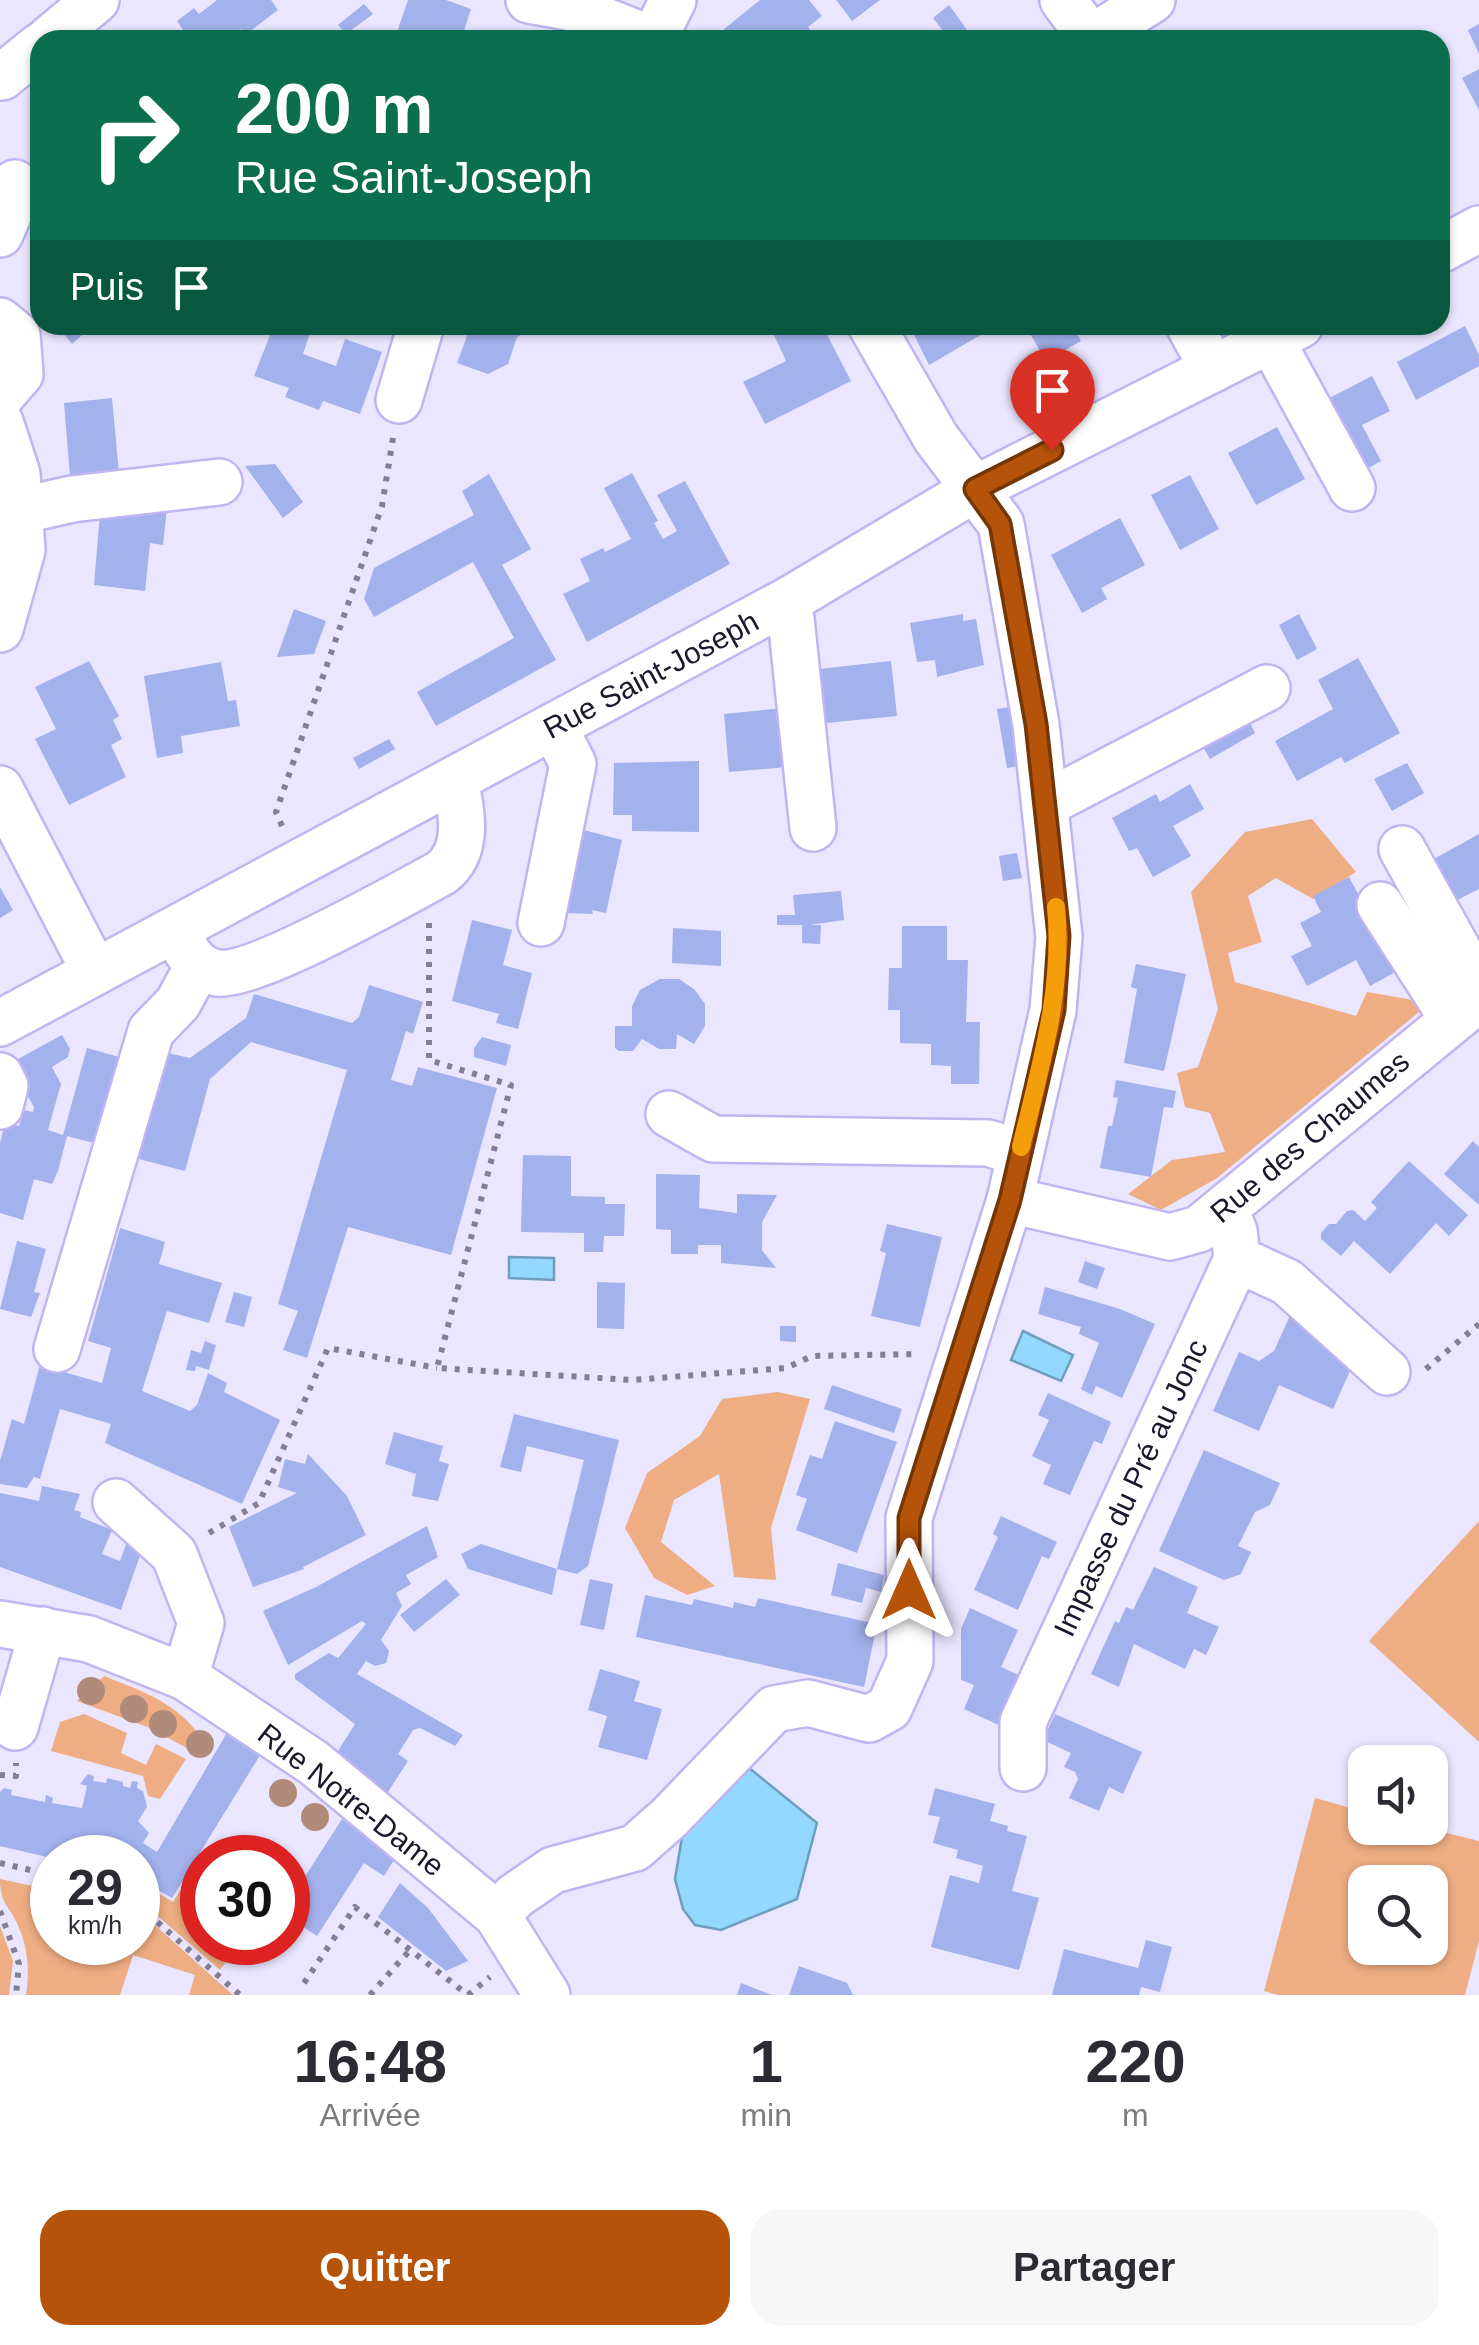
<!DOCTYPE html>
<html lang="fr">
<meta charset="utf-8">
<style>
:root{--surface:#fff;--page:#f7f7f7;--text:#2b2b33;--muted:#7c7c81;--accent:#b45309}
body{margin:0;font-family:Arial,sans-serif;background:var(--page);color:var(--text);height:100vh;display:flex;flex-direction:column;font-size:38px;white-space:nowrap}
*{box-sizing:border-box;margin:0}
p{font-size:32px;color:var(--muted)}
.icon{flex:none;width:55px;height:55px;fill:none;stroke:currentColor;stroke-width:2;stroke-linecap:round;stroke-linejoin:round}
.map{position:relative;height:1995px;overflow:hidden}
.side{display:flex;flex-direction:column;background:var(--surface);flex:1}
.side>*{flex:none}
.hud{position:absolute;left:30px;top:30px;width:1420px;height:305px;border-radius:30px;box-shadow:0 2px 8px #0004;background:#0b6e4f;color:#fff;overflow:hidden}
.fabs{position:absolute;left:1348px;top:1745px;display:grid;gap:20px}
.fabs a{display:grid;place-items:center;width:100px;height:100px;border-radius:20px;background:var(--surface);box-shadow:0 2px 8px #0004;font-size:50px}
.speed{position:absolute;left:30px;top:1835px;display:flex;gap:20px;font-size:50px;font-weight:700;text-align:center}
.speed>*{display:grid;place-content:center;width:130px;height:130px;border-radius:50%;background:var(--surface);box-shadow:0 2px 8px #0004;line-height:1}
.speed small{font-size:25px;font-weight:400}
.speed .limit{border:15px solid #d22;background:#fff;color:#111}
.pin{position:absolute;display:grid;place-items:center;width:85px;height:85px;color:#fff;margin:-102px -42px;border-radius:50% 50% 50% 0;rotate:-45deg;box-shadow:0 0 10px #0007}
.pin .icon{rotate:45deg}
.me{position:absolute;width:110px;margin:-55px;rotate:0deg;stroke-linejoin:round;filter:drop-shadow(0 0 8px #0008)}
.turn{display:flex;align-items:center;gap:35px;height:210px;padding:0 40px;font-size:45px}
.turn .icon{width:130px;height:130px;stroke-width:2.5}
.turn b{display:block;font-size:70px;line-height:85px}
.then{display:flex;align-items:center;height:95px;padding:0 40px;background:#0003;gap:20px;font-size:38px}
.eta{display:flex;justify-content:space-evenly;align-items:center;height:170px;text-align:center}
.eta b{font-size:60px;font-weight:700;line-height:70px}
.primary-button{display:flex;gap:20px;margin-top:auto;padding:20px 40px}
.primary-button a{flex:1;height:115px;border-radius:30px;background:var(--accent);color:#fff;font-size:40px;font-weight:700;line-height:115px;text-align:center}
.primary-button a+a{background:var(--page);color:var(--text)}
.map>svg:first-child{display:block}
.green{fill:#eead83;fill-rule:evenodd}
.water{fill:#93d8fe;stroke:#6f9ebf;stroke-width:2.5}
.building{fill:#a3b1ec}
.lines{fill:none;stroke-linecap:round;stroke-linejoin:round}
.minor-casing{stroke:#c0b4f1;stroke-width:50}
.path{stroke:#827e95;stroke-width:6;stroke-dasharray:5 8;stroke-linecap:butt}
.minor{stroke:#fff;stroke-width:45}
.tree{fill:#b08b7a}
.route-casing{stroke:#753606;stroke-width:25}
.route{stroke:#b45309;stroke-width:18}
.slow{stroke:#f59e0b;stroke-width:18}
.labels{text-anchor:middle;stroke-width:9;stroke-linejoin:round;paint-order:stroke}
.street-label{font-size:30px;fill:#1c172d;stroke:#fff}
</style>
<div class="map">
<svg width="1479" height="1995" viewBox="0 0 1479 1995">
<rect width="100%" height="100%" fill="#eae6ff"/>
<g class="green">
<polygon points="1312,819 1356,872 1313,899 1276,878 1248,896 1262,942 1228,953 1235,982 1356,1016 1367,992 1430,1003 1217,1178 1161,1210 1128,1194 1172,1160 1225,1152 1210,1113 1185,1107 1177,1073 1198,1067 1218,1009 1191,892 1245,832"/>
<polygon points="778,1392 810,1399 771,1528 776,1580 734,1577 719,1474 674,1500 661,1542 715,1586 687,1595 654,1578 625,1528 647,1473 700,1436 722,1399"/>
<polygon points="1479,1521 1479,1742 1369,1641"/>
<path d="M 104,1676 C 141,1691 172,1700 198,1733 L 190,1750 L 150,1728 L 77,1701 Z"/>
<polygon points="84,1714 127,1733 121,1753 146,1765 156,1744 186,1759 160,1799 148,1796 143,1776 51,1751 60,1722"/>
<path d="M 1315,1798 L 1365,1812 L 1365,1828 L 1427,1828 L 1479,1841 L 1479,1941 L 1465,1995 L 1278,1995 L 1264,1991 ZM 1365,1882 L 1430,1882 L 1430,1948 L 1365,1948 Z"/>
<polygon points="191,1874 202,1882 202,1942 239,1943 220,1970 138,1899 138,1877 140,1882 173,1902"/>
<path d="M 0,1879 L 33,1886 L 52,1897 L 52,1942 L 138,1942 L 138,1910 L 233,1995 L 189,1995 L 195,1975 L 133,1955 L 120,1995 L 26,1995 C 30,1970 28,1947 17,1923 C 8,1904 0,1903 0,1879 Z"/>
<polygon points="0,1926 13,1961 9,1995 0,1995"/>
</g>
<g class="water">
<polygon points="509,1257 554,1258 554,1280 509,1278"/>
<polygon points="1023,1331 1073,1355 1061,1381 1011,1360"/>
<polygon points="743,1763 817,1823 797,1899 721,1930 695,1925 683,1909 675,1879 683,1831"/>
</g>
<g class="building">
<polygon points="217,0 271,0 278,10 245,35 241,29 226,40 190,40 177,21 194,8 199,14"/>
<polygon points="408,0 446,0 471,9 461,40 402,40 403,37 396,35"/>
<polygon points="760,0 809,0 822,16 808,27 818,40 732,40 724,29"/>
<polygon points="836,0 880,0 852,21"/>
<polygon points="364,4 373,14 346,34 338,25"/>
<polygon points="949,5 973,38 970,40 950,40 933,18"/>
<polygon points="1479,24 1479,54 1468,30"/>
<polygon points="1479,69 1479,110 1462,78"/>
<polygon points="63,325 93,325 72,344 59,328"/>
<polygon points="274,325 312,327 303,354 336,366 345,339 382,352 360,414 323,401 319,410 285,397 289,388 254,376"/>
<polygon points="471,325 555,325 543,334 537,327 517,337 508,364 488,374 457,363"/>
<polygon points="773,325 822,325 851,381 765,424 743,382 786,361 770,326"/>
<polygon points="909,325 998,325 929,365"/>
<polygon points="1025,325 1072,325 1081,341 1046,361"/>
<polygon points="1465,326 1479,355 1479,366 1416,400 1397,362"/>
<polygon points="1372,376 1390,411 1362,425 1381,461 1354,476 1316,405"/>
<polygon points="112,398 120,484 71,488 64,403"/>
<polygon points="1277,427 1305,479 1256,505 1228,453"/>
<polygon points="275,464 303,502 283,518 245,466"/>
<polygon points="632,473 658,521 654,523 663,539 677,531 657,495 685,481 730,564 587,642 563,594 590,581 580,559 603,548 605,552 631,539 604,488"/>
<polygon points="489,474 531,549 502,565 556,660 436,726 417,692 514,638 473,562 374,617 364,599 374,568 474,515 462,491"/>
<polygon points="1190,475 1219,529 1180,550 1151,495"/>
<polygon points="101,502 167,508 163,545 150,543 145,591 94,585"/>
<polygon points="1120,518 1145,565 1101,588 1107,599 1082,613 1051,555"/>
<polygon points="294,609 326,621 314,654 277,657"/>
<polygon points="963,614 963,621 976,619 984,665 937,677 935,660 917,662 910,623"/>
<polygon points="1299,614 1317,649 1297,660 1279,625"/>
<polygon points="1358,658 1400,733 1345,763 1341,757 1297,781 1275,741 1333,709 1318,680"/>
<polygon points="89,661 119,716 113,720 122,739 111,745 126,777 69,805 35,739 56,729 35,687"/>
<polygon points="891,661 897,716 826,723 819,669"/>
<polygon points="221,662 228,701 236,700 240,726 181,736 183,753 157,758 144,676"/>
<polygon points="1015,706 1025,765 1007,768 997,709"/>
<polygon points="793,707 798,766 729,772 724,714"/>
<polygon points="1246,716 1255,733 1210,759 1200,742"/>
<polygon points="389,739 395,749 359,769 353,758"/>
<polygon points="699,761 699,832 632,831 632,815 613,815 614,763"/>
<polygon points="1407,763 1424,793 1392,811 1374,779"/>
<polygon points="1190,784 1204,809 1173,826 1191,856 1153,877 1137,848 1129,851 1112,818 1156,794 1160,802"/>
<polygon points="580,829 622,840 606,913 592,910 593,914 567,913 566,902"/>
<polygon points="1479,834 1479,889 1445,906 1423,865"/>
<polygon points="1017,853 1022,878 1003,881 999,856"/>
<polygon points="1349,877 1399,970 1370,986 1356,960 1307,986 1291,956 1312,946 1300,923 1321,912 1313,896"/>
<polygon points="0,887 13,910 0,918"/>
<polygon points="841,891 844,920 810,925 821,925 820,944 802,943 802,925 777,925 777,915 795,915 793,895"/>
<polygon points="472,920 512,930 503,965 532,973 518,1029 496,1023 499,1014 452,1001"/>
<polygon points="902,926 947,926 947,960 968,960 966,1022 980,1022 979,1084 951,1084 951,1066 931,1065 931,1044 900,1043 900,1010 888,1010 889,968 902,968"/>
<polygon points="673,928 721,931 721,966 672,963"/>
<polygon points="1136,964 1186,974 1164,1071 1124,1063 1137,989 1131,987"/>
<polygon points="660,979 679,979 694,989 705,1004 705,1026 694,1044 677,1034 676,1049 659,1049 642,1039 633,1051 619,1051 615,1048 615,1026 632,1026 632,1006 640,990"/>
<polygon points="369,985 423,1002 413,1034 406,1031 391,1080 412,1086 418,1067 497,1088 451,1255 348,1227 307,1358 283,1350 298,1311 278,1304 347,1070 251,1042 210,1079 185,1171 139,1159 168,1053 190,1058 246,1018 254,994 352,1023 359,1017"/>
<polygon points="62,1035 70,1049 68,1057 52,1067 61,1084 48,1130 63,1135 87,1048 126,1059 102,1145 67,1136 58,1171 52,1184 34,1179 23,1220 0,1213 0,1143 5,1123 19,1126 24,1110 33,1112 34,1107 9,1064"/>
<polygon points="482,1037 511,1045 506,1066 474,1057 474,1048"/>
<polygon points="1116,1080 1176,1091 1173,1108 1164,1107 1151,1177 1100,1168 1108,1126 1112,1126 1118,1098 1113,1097"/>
<polygon points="1473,1141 1479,1147 1479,1205 1444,1174"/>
<polygon points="523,1155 571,1156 571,1196 605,1197 605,1204 625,1204 624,1236 604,1236 603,1252 584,1252 584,1233 521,1232"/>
<polygon points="1409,1161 1468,1215 1449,1236 1436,1223 1390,1274 1354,1241 1341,1256 1321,1239 1321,1233 1329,1224 1336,1224 1347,1211 1353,1210 1365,1221 1377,1208 1371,1202"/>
<polygon points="656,1174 700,1175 699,1208 737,1213 737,1194 777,1195 762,1222 762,1250 776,1268 721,1263 721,1245 698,1245 698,1254 671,1254 671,1230 656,1229"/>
<polygon points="887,1224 942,1237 920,1327 871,1316 886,1253 880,1251"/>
<polygon points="120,1228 165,1242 159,1264 222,1283 209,1323 167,1311 142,1391 190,1411 197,1405 208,1373 227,1383 224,1392 280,1420 242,1504 105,1443 111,1424 60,1409 40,1479 34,1477 27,1488 0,1484 0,1461 12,1419 24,1424 40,1365 102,1383 111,1348 88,1341"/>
<polygon points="17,1241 46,1249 34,1292 40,1293 31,1317 0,1309"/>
<polygon points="1085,1261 1105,1268 1097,1289 1078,1282"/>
<polygon points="597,1282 625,1283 624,1329 597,1328"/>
<polygon points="1045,1287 1120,1309 1155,1324 1122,1398 1096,1386 1092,1395 1081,1389 1099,1343 1079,1334 1081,1327 1038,1314"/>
<polygon points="234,1292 252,1297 244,1327 225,1322"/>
<polygon points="1293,1309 1353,1364 1333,1409 1279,1385 1259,1431 1213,1411 1239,1352 1259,1361 1274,1351"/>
<polygon points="780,1326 796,1326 796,1342 780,1341"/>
<polygon points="205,1341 216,1345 209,1370 196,1366 195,1371 186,1370 191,1350 201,1353"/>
<polygon points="832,1385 902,1409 894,1433 824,1409"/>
<polygon points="1048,1393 1111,1422 1102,1444 1094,1441 1070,1495 1043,1484 1051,1465 1032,1456 1049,1420 1038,1415"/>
<polygon points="514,1414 619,1440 588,1566 577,1574 557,1569 584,1460 527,1446 521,1472 500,1467"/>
<polygon points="835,1421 897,1442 857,1553 796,1530 807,1499 796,1495 810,1455 822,1459"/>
<polygon points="394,1432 443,1446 439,1461 449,1464 438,1501 412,1496 416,1474 385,1464"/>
<polygon points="1204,1450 1280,1483 1270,1505 1255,1512 1238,1546 1251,1552 1241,1574 1224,1580 1159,1551"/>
<polygon points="308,1454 347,1496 366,1535 303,1567 304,1569 253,1587 229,1527 297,1493 278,1487 285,1459 305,1464"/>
<polygon points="42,1486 80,1494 74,1510 81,1512 80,1517 112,1530 102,1554 120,1561 129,1536 144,1544 121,1610 0,1567 0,1493 39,1501"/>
<polygon points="1001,1516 1057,1542 1049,1559 1042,1556 1018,1610 974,1590 998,1537 993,1534"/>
<polygon points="427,1526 438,1557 406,1575 411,1584 396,1593 402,1606 381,1640 389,1651 386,1663 375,1666 366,1661 357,1674 463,1735 455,1746 420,1728 413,1730 398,1754 408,1761 386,1795 333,1759 355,1724 295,1679 295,1674 329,1653 338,1658 366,1624 362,1621 288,1665 263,1611 316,1587"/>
<polygon points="481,1544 557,1569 552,1595 468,1569 461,1554"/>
<polygon points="838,1563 884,1575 881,1592 866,1588 862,1603 831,1595"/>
<polygon points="1154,1567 1198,1587 1187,1613 1219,1627 1206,1655 1194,1649 1185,1669 1134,1644 1119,1687 1091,1674 1115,1621 1119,1623 1126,1607 1133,1610"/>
<polygon points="446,1579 460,1595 414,1632 400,1615"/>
<polygon points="590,1579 613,1584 604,1630 580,1625"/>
<polygon points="645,1595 692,1605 694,1599 733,1608 734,1602 755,1607 758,1598 877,1624 864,1687 636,1637"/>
<polygon points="970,1608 1018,1630 1001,1667 1027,1679 1005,1728 964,1709 974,1685 961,1680 961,1629"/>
<polygon points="600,1669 640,1681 634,1701 662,1709 647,1760 598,1747 607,1716 588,1710"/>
<polygon points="1055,1714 1142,1752 1123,1794 1109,1787 1099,1811 1069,1798 1078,1779 1075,1772 1064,1767 1071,1753 1043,1740"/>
<polygon points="228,1731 262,1752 172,1898 144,1882 149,1872 142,1867 138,1870 138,1858 51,1858 0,1846 0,1792 4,1788 12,1790 11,1795 45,1802 46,1795 53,1798 52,1803 82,1808 87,1786 80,1784 88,1774 94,1776 93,1781 106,1783 107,1778 123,1782 123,1786 130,1788 132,1781 138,1782 137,1788 143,1791 147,1807 138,1821 149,1833 143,1843 157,1852"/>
<polygon points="935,1788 995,1804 990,1821 1008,1826 1007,1831 1027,1836 1012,1891 1039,1898 1019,1970 931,1947 950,1875 979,1883 983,1866 956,1858 958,1850 933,1843 940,1817 928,1815"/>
<polygon points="342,1819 394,1860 384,1876 364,1863 317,1936 288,1917 288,1903"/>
<polygon points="400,1883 428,1908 468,1961 446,1971 378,1917"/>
<polygon points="1146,1940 1172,1947 1160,1992 1141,1987 1139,1995 1052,1995 1064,1949 1138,1968"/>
<polygon points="799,1966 847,1983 853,1995 789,1995"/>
<polygon points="741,1983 772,1995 737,1995"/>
</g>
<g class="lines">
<g class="minor-casing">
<g id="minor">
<polyline points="529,0 573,8 653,40"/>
<polyline points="1063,0 1091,38"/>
<polyline points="48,40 96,0"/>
<polyline points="653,40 673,0"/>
<polyline points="1088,40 1152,0"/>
<polyline points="0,74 2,77 40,46"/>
<polyline points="0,234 10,211 15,183"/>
<polyline points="1440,250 1479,229"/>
<polyline points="0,321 17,335 20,374 0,397"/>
<polyline points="1189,325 1213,369"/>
<polyline points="1271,340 1352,488"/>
<polyline points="399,400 421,325"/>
<polyline points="0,422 17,474 22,550 0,629"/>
<polyline points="19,511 72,499 219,482"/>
<polyline points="789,600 813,828"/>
<polyline points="0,789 95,972"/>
<polyline points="1047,803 1267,688"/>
<polyline points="1402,849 1479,988"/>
<polyline points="1380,905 1453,1019"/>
<polyline points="541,923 573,764 554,727"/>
<path d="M 182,944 C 191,958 199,970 217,973 C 254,978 402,894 441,873 C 470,852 462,810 455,780"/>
<polyline points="0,1023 789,600 975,489 1300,325"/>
<polyline points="0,1076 5,1086 0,1106"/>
<polyline points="669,1114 713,1139 988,1143 1020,1153"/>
<polyline points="1010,1200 1170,1237 1199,1229 1479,999"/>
<polyline points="1237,1259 1287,1282 1387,1372"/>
<polyline points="57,1349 151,1031 178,1003 198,966"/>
<polyline points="116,1502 174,1554 201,1623 185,1677"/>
<polyline points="0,1624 89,1639 185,1677 314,1763 497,1915 547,1995"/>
<polyline points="15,1727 43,1630"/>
<polyline points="1023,1768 1023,1722 1237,1259 1234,1231 1225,1210"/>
<polyline points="497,1915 515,1896 553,1870 635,1848 670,1817 774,1709 808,1703 869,1719 889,1708 910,1661 909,1518 1010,1200 1053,1010 1059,937 1036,725 1001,524 936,438 871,325"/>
</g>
</g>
<g class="path">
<polyline points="282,826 276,812 382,506 393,438"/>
<polyline points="429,923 429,1060 511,1085 437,1368 632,1380 786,1368 812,1356 919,1354"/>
<polyline points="1426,1369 1479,1324"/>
<polyline points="209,1533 259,1503 328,1348 437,1368"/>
<polyline points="0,1775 16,1776 16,1763"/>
<polyline points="0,1863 52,1875"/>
<polyline points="138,1905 240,1995"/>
<polyline points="0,1911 19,1964 16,1995"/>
<polyline points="304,1983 355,1907 468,1995"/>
<polyline points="370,1995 410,1950"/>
<polyline points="468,1995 490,1977"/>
</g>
<use href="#minor" class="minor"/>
</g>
<g class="tree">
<circle cx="91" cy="1691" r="14"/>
<circle cx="134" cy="1709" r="14"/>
<circle cx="163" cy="1724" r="14"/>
<circle cx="200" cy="1744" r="14"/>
<circle cx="283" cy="1793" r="14"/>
<circle cx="315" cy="1817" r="14"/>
</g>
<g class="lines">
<g class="route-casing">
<polyline id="route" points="909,1590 909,1518 1010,1200 1054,1010 1059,936 1036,724 1000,524 975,489 1052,450"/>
</g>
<use href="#route" class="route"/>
<path class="slow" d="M 1021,1147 C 1040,1067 1064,989 1056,907"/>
</g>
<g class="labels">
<g class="street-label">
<text transform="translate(651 675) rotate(-28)" y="10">Rue Saint-Joseph</text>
<text transform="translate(1310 1137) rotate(-40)" y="10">Rue des Chaumes</text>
<text transform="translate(1131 1488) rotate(-65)" y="10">Impasse du Pré au Jonc</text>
<text transform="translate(351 1800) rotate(38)" y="10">Rue Notre-Dame</text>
</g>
</g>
</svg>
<div class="fabs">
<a><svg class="icon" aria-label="sound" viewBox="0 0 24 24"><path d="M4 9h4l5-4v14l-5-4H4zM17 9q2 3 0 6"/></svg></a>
<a><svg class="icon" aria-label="search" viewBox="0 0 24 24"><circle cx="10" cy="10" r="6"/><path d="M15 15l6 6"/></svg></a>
</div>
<div class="speed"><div>29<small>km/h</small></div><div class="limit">30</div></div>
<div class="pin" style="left:1052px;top:450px;background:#d93025"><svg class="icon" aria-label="arrive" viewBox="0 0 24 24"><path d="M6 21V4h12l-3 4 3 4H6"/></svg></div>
<svg class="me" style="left:909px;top:1590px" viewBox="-20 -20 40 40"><path d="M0-17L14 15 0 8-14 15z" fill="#b45309" stroke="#fff" stroke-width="4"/></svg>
<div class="hud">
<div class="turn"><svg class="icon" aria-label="right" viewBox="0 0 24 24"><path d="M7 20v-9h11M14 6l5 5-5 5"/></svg><div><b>200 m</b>Rue Saint-Joseph</div></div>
<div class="then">Puis<svg class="icon" aria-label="arrive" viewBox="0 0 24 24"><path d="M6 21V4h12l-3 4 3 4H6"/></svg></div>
</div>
</div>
<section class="side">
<div class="eta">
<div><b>16:48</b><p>Arrivée</p></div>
<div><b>1</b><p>min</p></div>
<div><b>220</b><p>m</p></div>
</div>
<div class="primary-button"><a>Quitter</a><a>Partager</a></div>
</section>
